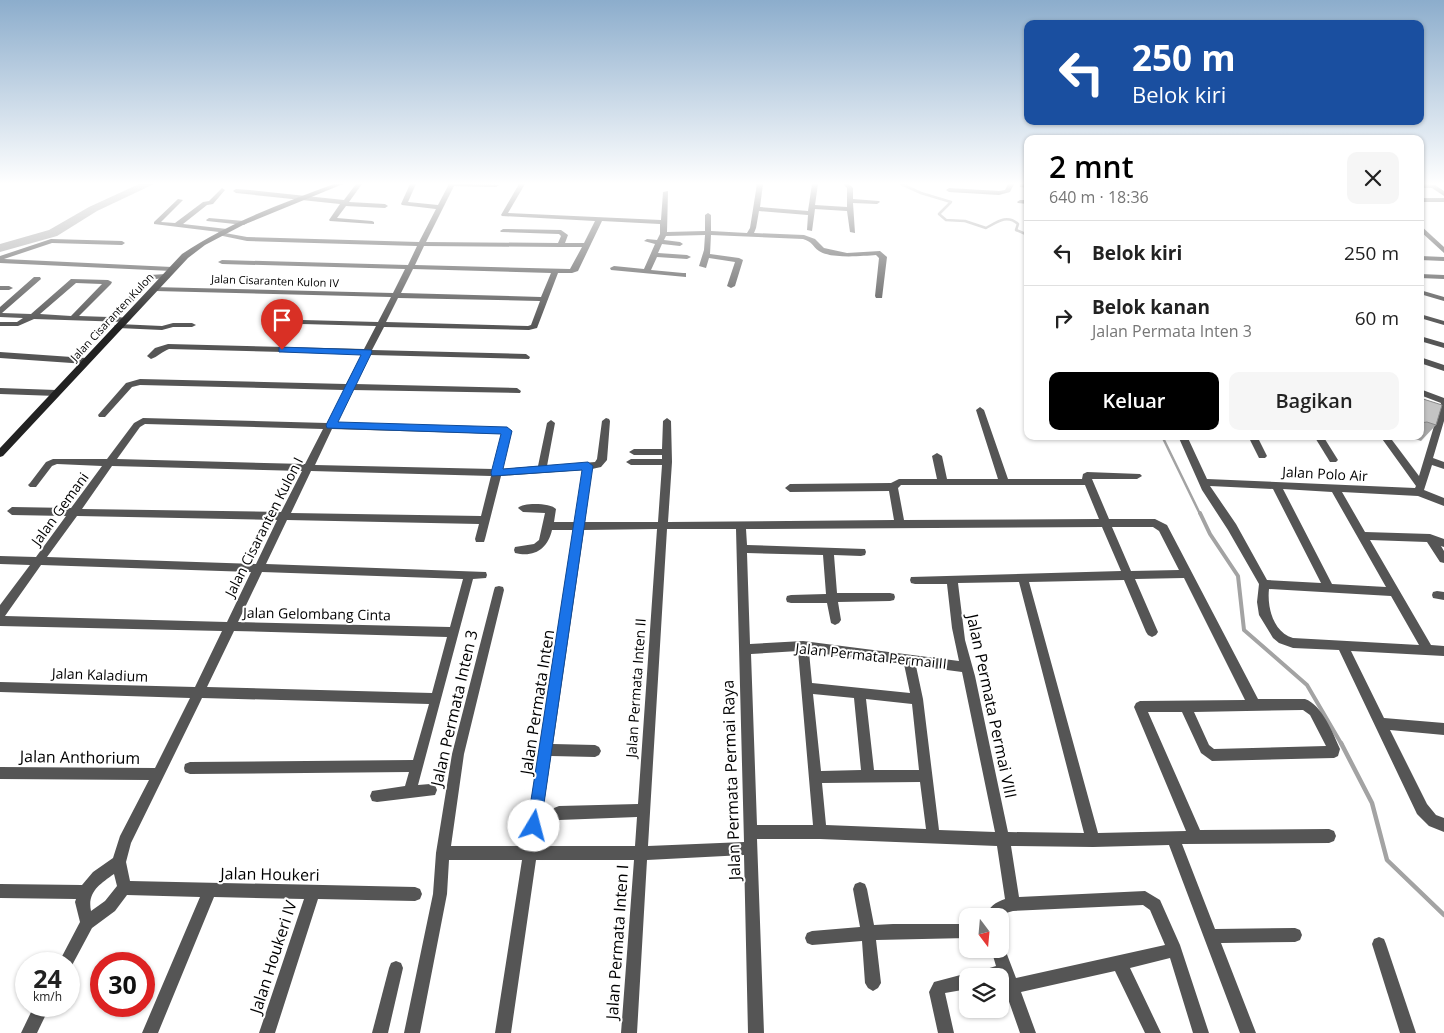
<!DOCTYPE html>
<html lang="id">
<meta charset="utf-8">
<style>
:root{--surface:#fff;--page:#f6f6f6;--text:#222;--muted:#767676;--line:#e0e0e0;--accent:#000}
body{margin:0;font-family:"Open Sans",sans-serif;background:var(--page);color:var(--text);height:100vh;display:flex;flex-direction:column;font-size:19px;white-space:nowrap}
*{box-sizing:border-box;margin:0}
p{font-size:16px;color:var(--muted)}
.icon{flex:none;width:28px;height:28px;fill:none;stroke:currentColor;stroke-width:2;stroke-linecap:round;stroke-linejoin:round}
.map{position:relative;flex:1;overflow:hidden}
.sheet{position:absolute;left:1024px;top:135px;width:400px;height:305px;display:flex;flex-direction:column;background:var(--surface);border-radius:10px;box-shadow:0 1px 4px #0004}
.sheet>*{flex:none}
.guide{position:absolute;left:1024px;top:20px;width:400px;height:105px;border-radius:10px;box-shadow:0 1px 4px #0004;background:#1a4fa0;color:#fff;overflow:hidden}
.needle{width:32px;rotate:164deg}
.buttons{position:absolute;left:959px;top:908px;display:grid;gap:10px}
.buttons a{display:grid;place-items:center;width:50px;height:50px;border-radius:10px;background:var(--surface);box-shadow:0 1px 4px #0004;font-size:25px}
.speed{position:absolute;left:15px;top:952px;display:flex;gap:10px;font-size:25px;font-weight:700;text-align:center}
.speed>*{display:grid;place-content:center;width:65px;height:65px;border-radius:50%;background:var(--surface);box-shadow:0 1px 4px #0004;line-height:1}
.speed small{font-size:12px;font-weight:400}
.speed .limit{border:8px solid #d22;background:#fff;color:#111}
.pin{position:absolute;display:grid;place-items:center;width:42px;height:42px;color:#fff;margin:-51px -21px;border-radius:50% 50% 50% 0;rotate:-45deg;box-shadow:0 0 5px #0007}
.pin .icon{rotate:45deg}
.me{position:absolute;width:55px;margin:-28px;rotate:8deg;stroke-linejoin:round;filter:drop-shadow(0 0 4px #0008)}
.turn{display:flex;align-items:center;gap:18px;height:105px;padding:0 25px;font-size:22px}
.turn .icon{width:65px;height:65px;stroke-width:2.5}
.turn b{display:block;font-size:35px;line-height:42px}
.round{display:grid;place-items:center;flex:none;width:52px;height:52px;border-radius:10px;background:var(--page)}
.head{display:flex;align-items:center;justify-content:space-between;height:85px;padding:0 25px}
h1{font-size:30px;font-weight:600;line-height:38px;color:var(--accent)}
.button{display:flex;gap:10px;margin-top:auto;padding:10px 25px}
.button a{flex:1;height:58px;border-radius:10px;background:var(--accent);color:#fff;font-size:20px;font-weight:600;line-height:58px;text-align:center}
.button a+a{background:var(--page);color:var(--text)}
ul{padding:0;list-style:none}
li{display:flex;align-items:center;gap:15px;height:65px;padding:0 25px;border-top:1px solid var(--line)}
li div{flex:1}
li b{display:block;font-size:19px}
li em{font-style:normal}
.map>svg:first-child{display:block}
.lines{fill:none;stroke-linecap:round;stroke-linejoin:round}
.stream-far2{stroke:#a3a3a3;stroke-width:2.5}
.stream-far1{stroke:#a3a3a3;stroke-width:4}
.stream{stroke:#a3a3a3;stroke-width:4.5}
.river{fill:#a3a3a3;fill-rule:evenodd}
.street{fill:#555;fill-rule:evenodd}
.secondary{fill:#222;fill-rule:evenodd}
.wall{fill:#a9a9a9}
.building{fill:#c4c4c4;stroke:#898989}
.route{fill:#1a73e8;stroke:#114b97}
.labels{text-anchor:middle;stroke-width:4;stroke-linejoin:round;paint-order:stroke}
.far-street-label{font-size:11px;fill:#000;stroke:#fff}
.street-label{font-size:14px;fill:#000;stroke:#fff}
.near-street-label{font-size:16px;fill:#000;stroke:#fff}
</style>
<div class="map">
<svg width="1444" height="1033" viewBox="0 0 1444 1033">
<rect width="100%" height="100%" fill="#fff"/>
<g class="lines">
<g class="stream-far2">
<path d="M 901,184 L 921,193 L 951,202 L 939,214 L 946,220 L 965,221 L 986,228 C 997,222 1007,214 1018,224 L 1016,230 L 1028,235"/>
<polyline points="1162,436 1200,514"/>
</g>
<polyline class="stream-far1" points="1200,513 1210,534 1238,576 1244,630 1307,685 1342,745"/>
<polyline class="stream" points="1341,743 1372,803 1387,860 1444,915"/>
<polygon class="river" points="139,184 154,184 97,211 57,236 0,252 0,244 49,230 89,207"/>
<g class="street">
<polygon points="356,184 362,184 349,202 385,204 388,206 385,208 346,206 337,218 372,221 374,222 374,224 330,221 329,220 340,204 236,193 233,191 236,189 250,190 344,200"/>
<path d="M 410,184 L 416,184 L 408,202 L 438,205 L 449,184 L 499,185 L 496,187 L 454,186 L 426,242 L 558,243 L 561,236 L 559,234 L 501,232 L 500,231 L 503,229 L 561,230 L 568,235 L 565,243 L 584,243 L 595,221 L 502,216 L 501,215 L 519,184 L 525,184 L 508,213 L 661,220 L 663,192 L 668,191 L 667,232 L 705,231 L 705,215 L 708,213 L 711,215 L 711,231 L 747,233 L 750,228 L 757,184 L 763,184 L 760,207 L 808,211 L 812,184 L 818,184 L 815,205 L 847,207 L 847,188 L 843,184 L 849,184 L 853,188 L 853,199 L 879,201 L 880,202 L 877,204 L 853,203 L 855,233 L 850,232 L 847,211 L 815,209 L 812,231 L 807,230 L 808,215 L 759,211 L 756,228 L 754,233 L 804,235 L 815,239 L 824,248 L 847,253 L 880,251 L 887,257 L 882,298 L 876,298 L 875,296 L 879,258 L 876,255 C 862,256 831,259 819,251 C 812,246 813,242 803,239 L 711,235 L 710,254 L 739,258 L 743,260 L 735,286 L 731,288 L 727,286 L 735,262 L 709,258 L 706,268 L 699,266 L 704,250 L 705,235 L 666,236 L 664,240 L 680,242 L 683,244 L 680,246 L 662,244 L 658,253 L 687,255 L 691,257 L 687,259 L 657,257 L 651,270 L 683,273 L 686,273 L 686,277 L 611,270 L 610,268 L 614,266 L 644,269 L 655,244 L 644,241 L 647,239 L 657,240 L 660,234 L 660,224 L 602,221 L 578,271 L 572,273 L 558,273 L 537,328 L 529,330 L 384,327 L 372,350 L 526,354 L 530,357 L 529,359 L 370,355 L 355,384 L 517,388 L 521,391 L 520,393 L 352,390 L 335,423 L 507,428 L 512,431 L 502,469 L 538,466 L 547,423 L 551,420 L 555,423 L 547,466 L 595,462 L 597,459 L 602,421 L 606,418 L 609,419 L 610,421 L 607,460 L 601,467 L 592,469 L 585,522 L 658,522 L 662,465 L 631,465 L 626,462 L 631,459 L 662,459 L 662,455 L 634,455 L 629,452 L 634,449 L 662,449 L 663,421 L 667,418 L 671,421 L 672,462 L 668,522 L 894,520 L 889,491 L 790,492 L 785,488 L 790,484 L 891,483 L 899,479 L 937,479 L 932,456 L 937,453 L 942,456 L 947,479 L 998,479 L 976,410 L 980,407 L 984,410 L 1008,479 L 1082,479 L 1083,474 L 1087,472 L 1140,474 L 1142,476 L 1137,479 L 1092,479 L 1109,519 L 1155,519 L 1167,525 L 1258,699 L 1305,699 C 1322,705 1333,733 1340,749 L 1338,756 L 1334,758 L 1212,761 L 1201,753 L 1182,712 L 1148,712 L 1200,830 L 1329,829 L 1334,831 L 1336,836 L 1334,841 L 1329,843 L 1182,844 L 1215,929 L 1295,928 L 1300,930 L 1302,935 L 1300,940 L 1295,942 L 1221,943 L 1256,1033 L 1240,1033 L 1169,845 L 1093,847 L 1011,846 L 1019,897 L 1145,891 L 1160,900 L 1180,945 L 1209,1033 L 1193,1033 L 1170,958 L 1130,968 L 1161,1033 L 1145,1033 L 1115,971 L 1021,992 L 1036,1033 L 1020,1033 L 1000,976 L 978,976 L 980,971 L 996,966 L 991,949 L 1000,949 L 1000,942 L 1003,944 L 1016,978 L 1165,945 L 1150,910 L 1143,905 L 1013,911 L 1006,913 L 1000,919 L 1000,916 L 987,916 C 988,907 996,902 1005,899 L 997,846 L 820,839 L 757,839 L 764,1033 L 748,1033 L 744,855 L 647,860 L 637,1033 L 621,1033 L 634,860 L 536,860 L 511,1033 L 495,1033 L 522,860 L 449,860 L 447,894 L 420,1033 L 404,1033 L 433,894 L 436,853 L 452,754 L 494,590 L 495,587 L 499,586 L 503,587 L 504,590 L 464,754 L 451,846 L 524,846 L 573,530 L 552,530 C 548,548 535,558 515,553 L 514,550 L 515,547 L 534,544 L 539,540 L 545,513 L 523,512 L 518,508 C 523,502 551,503 556,509 L 554,522 L 575,522 L 583,470 L 501,476 L 485,539 L 484,542 L 476,542 L 475,539 L 479,524 L 287,520 L 266,564 L 486,572 L 487,575 L 486,578 L 473,579 L 418,785 L 430,784 L 435,785 L 437,790 L 435,795 L 377,802 L 372,801 L 370,796 L 372,791 L 405,786 L 409,772 L 190,774 L 185,772 L 184,768 L 185,764 L 190,762 L 413,760 L 429,704 L 202,698 L 131,843 L 126,862 L 130,881 L 415,887 L 420,889 L 422,894 L 420,899 L 415,901 L 318,899 L 275,1033 L 259,1033 L 304,899 L 214,897 L 158,1033 L 142,1033 L 200,897 L 127,895 L 115,911 L 92,928 L 70,969 L 69,970 L 69,964 L 58,964 L 80,922 L 75,902 L 76,899 L 0,898 L 0,884 L 82,885 L 93,872 L 113,858 L 120,836 L 149,780 L 0,779 L 0,767 L 155,768 L 190,698 L 0,692 L 0,682 L 195,687 L 222,631 L 0,626 L 0,605 L 30,565 L 0,564 L 0,556 L 36,557 L 66,516 L 12,515 L 7,511 L 12,507 L 71,508 L 102,466 L 57,464 L 52,466 L 36,487 L 30,487 L 28,485 L 30,483 L 46,462 L 53,459 L 107,459 L 134,423 L 143,418 L 327,423 L 344,390 L 140,385 L 132,387 L 105,417 L 99,417 L 98,415 L 126,383 L 140,379 L 346,384 L 362,354 L 169,349 C 163,351 157,357 151,359 L 147,356 L 155,348 L 168,344 L 364,349 L 376,326 L 265,323 L 261,321 L 265,319 L 378,322 L 391,297 L 155,291 L 152,291 L 152,287 L 393,293 L 405,269 L 222,264 L 218,262 L 222,260 L 408,265 L 417,246 L 247,241 L 218,235 L 217,234 L 219,232 L 154,224 L 154,222 L 178,199 L 183,200 L 161,222 L 175,223 L 203,202 L 209,201 L 222,188 L 225,190 L 213,204 L 207,205 L 183,224 L 227,229 L 230,231 L 225,233 L 247,237 L 419,242 L 436,209 L 402,205 L 401,204 ZM 424,246 L 561,247 L 582,247 L 570,269 L 415,265 ZM 413,269 L 551,273 L 541,297 L 401,293 ZM 398,298 L 540,301 L 531,325 L 528,326 L 386,322 ZM 145,424 L 323,429 L 305,464 L 117,459 L 140,427 ZM 332,429 L 502,434 L 493,469 L 315,465 ZM 112,466 L 302,471 L 281,512 L 82,509 ZM 311,471 L 491,476 L 481,516 L 291,513 ZM 901,485 L 1085,485 L 1099,519 L 904,520 L 898,488 ZM 77,516 L 277,520 L 256,564 L 47,557 ZM 1102,527 L 1121,571 L 911,577 L 910,580 L 911,583 L 915,584 L 947,584 L 952,628 L 959,661 L 803,641 L 750,644 L 747,553 L 823,555 L 826,594 L 791,595 L 787,596 L 786,599 L 787,602 L 791,603 L 827,603 L 831,623 L 835,625 L 839,623 L 841,620 L 838,602 L 890,601 L 894,600 L 895,597 L 894,594 L 890,593 L 837,593 L 834,555 L 861,556 L 865,555 L 866,552 L 865,549 L 747,545 L 746,529 ZM 1112,527 L 1153,527 L 1159,531 L 1179,570 L 1131,571 ZM 657,529 L 638,804 L 559,806 L 554,808 L 552,813 L 554,818 L 559,820 L 637,817 L 635,846 L 538,846 L 551,756 L 595,757 L 599,755 L 601,751 L 599,747 L 595,745 L 553,744 L 584,530 ZM 667,529 L 736,529 L 744,842 L 648,846 ZM 41,565 L 251,572 L 227,622 L 5,616 ZM 262,572 L 463,579 L 450,627 L 238,622 ZM 1184,578 L 1245,700 L 1140,701 L 1136,703 L 1134,707 L 1186,831 L 1098,833 L 1029,582 L 1124,580 L 1146,632 L 1148,635 L 1152,637 L 1156,635 L 1158,632 L 1135,579 ZM 1019,582 L 1084,833 L 1008,832 L 975,676 L 965,640 L 958,583 ZM 234,631 L 447,637 L 432,693 L 207,687 ZM 798,651 L 813,825 L 757,825 L 751,654 ZM 809,652 L 904,664 L 910,693 L 812,683 ZM 916,666 L 962,672 L 995,832 L 939,830 L 923,699 ZM 813,694 L 854,698 L 861,770 L 821,771 ZM 866,699 L 912,704 L 919,770 L 874,770 ZM 1303,710 L 1310,715 L 1326,746 L 1214,749 L 1209,745 L 1194,712 ZM 920,782 L 926,829 L 826,825 L 822,783 ZM 114,874 L 117,886 L 105,901 L 91,911 C 87,892 100,884 114,874 Z"/>
<polygon points="1008,184 1014,184 1010,192 999,195 949,192 946,190 949,188 999,191 1005,190"/>
<polygon points="1022,184 1028,184 1028,188 1020,187 1020,185"/>
<polygon points="1420,184 1435,185 1444,191 1444,196 1432,188 1420,188"/>
<rect x="1420" y="198" width="24" height="4"/>
<polygon points="1020,200 1028,200 1028,204 1018,203 1017,202"/>
<polygon points="209,218 244,221 247,223 244,225 207,221 206,220"/>
<polygon points="1420,225 1444,247 1444,253 1420,231"/>
<polygon points="51,239 122,241 125,243 122,245 52,243 4,259 172,267 176,269 172,271 0,263 0,256"/>
<polygon points="1420,256 1444,257 1444,261 1420,260"/>
<path d="M 166,274 L 170,276 L 169,278 L 155,279 L 118,317 L 126,318 L 126,322 L 34,319 L 18,326 L 0,326 L 0,322 L 17,322 L 23,318 L 0,317 L 0,307 L 34,277 L 40,277 L 41,279 L 2,313 L 31,314 L 71,279 L 108,280 L 112,282 L 111,284 L 79,316 L 109,317 L 150,275 ZM 76,283 L 102,284 L 71,316 L 40,314 Z"/>
<polygon points="1420,274 1444,275 1444,279 1420,278"/>
<polygon points="0,286 9,286 13,288 9,290 0,290"/>
<polygon points="1420,290 1444,297 1444,301 1420,294"/>
<polygon points="1420,314 1444,321 1444,325 1420,318"/>
<polygon points="173,323 192,323 196,325 192,327 173,327 162,330 118,328 114,326 118,324 162,326"/>
<polygon points="1420,336 1444,343 1444,348 1420,341"/>
<polygon points="0,352 86,358 90,361 86,364 0,358"/>
<polygon points="1420,357 1444,365 1444,371 1420,363"/>
<polygon points="0,388 56,390 60,393 56,396 0,394"/>
<path d="M 1420,389 L 1444,398 L 1444,421 L 1433,458 L 1444,462 L 1444,469 L 1432,465 L 1424,490 L 1444,498 L 1444,506 L 1418,496 L 1342,492 L 1365,532 L 1430,534 L 1444,539 L 1444,547 L 1441,546 L 1444,551 L 1444,563 L 1440,562 L 1427,542 L 1370,540 L 1431,645 L 1444,646 L 1444,656 L 1351,651 L 1384,718 L 1444,723 L 1444,735 L 1390,730 L 1427,804 L 1436,815 L 1444,818 L 1444,832 L 1429,826 L 1417,814 L 1339,650 L 1293,648 L 1279,643 L 1273,638 L 1259,615 L 1257,602 L 1259,584 L 1228,530 L 1202,490 L 1178,436 L 1187,436 L 1207,479 L 1415,488 L 1416,486 L 1380,436 L 1389,436 L 1419,476 L 1441,403 L 1420,395 ZM 1210,486 L 1273,489 L 1321,583 L 1267,580 L 1236,524 ZM 1283,489 L 1332,492 L 1386,587 L 1332,584 ZM 1269,589 L 1391,596 L 1419,645 L 1293,638 C 1273,632 1267,607 1269,589 Z"/>
<polygon points="1248,436 1257,436 1267,456 1265,458 1259,458"/>
<polygon points="1314,436 1323,436 1338,460 1336,462 1330,462"/>
<polygon points="1437,591 1444,592 1444,600 1433,598 1432,595 1433,592"/>
<polygon points="860,882 865,884 867,889 874,925 893,924 968,924 968,938 876,940 881,983 878,988 873,991 868,988 865,983 862,941 812,945 807,943 805,938 807,933 812,931 860,927 853,889 855,884"/>
<polygon points="1379,937 1384,939 1386,944 1416,1033 1400,1033 1372,944 1374,939"/>
<polygon points="396,961 401,963 403,968 388,1033 372,1033 389,968 391,963"/>
<polygon points="968,973 974,976 968,976 968,989 945,993 954,1033 938,1033 929,992 934,982"/>
<polygon points="34,1006 50,1006 37,1033 21,1033"/>
</g>
<path class="secondary" d="M 334,184 L 343,184 L 243,225 L 205,245 L 188,258 L 3,456 L 0,457 L 0,448 L 182,254 C 229,222 281,204 334,184 Z"/>
</g>
<polygon class="wall" points="1420,398 1436,425 1421,441 1412,438 1398,439 1394,436 1420,436"/>
<polygon class="building" points="1420,398 1442,405 1436,425 1427,422 1420,423"/>
<linearGradient id="sky" x2="0" y2="1"><stop stop-color="#8cadcc"/><stop offset="0.56" stop-color="#fff"/><stop offset="1" stop-color="#fff" stop-opacity="0"/></linearGradient>
<rect width="1444" height="328" fill="url(#sky)"/>
<polygon class="route" points="279,347 371,350 372,352 338,422 507,427 512,431 503,469 588,462 593,466 540,831 534,833 529,831 527,826 582,470 492,476 491,473 501,434 327,428 326,425 361,355 282,352 279,352"/>
<g class="labels">
<g class="far-street-label">
<text transform="translate(275 281) rotate(2)" y="4">Jalan Cisaranten Kulon IV</text>
<text transform="translate(112 317) rotate(-47)" y="4">Jalan Cisaranten Kulon</text>
</g>
<g class="street-label">
<text transform="translate(1325 474) rotate(3)" y="5">Jalan Polo Air</text>
<text transform="translate(60 509) rotate(-54)" y="5">Jalan Gemani</text>
<text transform="translate(264 527) rotate(-63)" y="5">Jalan Cisaranten Kulon I</text>
<text transform="translate(317 614) rotate(1)" y="5">Jalan Gelombang Cinta</text>
<text transform="translate(871 656) rotate(6)" y="5">Jalan Permata Permai II</text>
<text transform="translate(100 675) rotate(2)" y="5">Jalan Kaladium</text>
<text transform="translate(636 688) rotate(-86)" y="5">Jalan Permata Inten II</text>
</g>
<g class="near-street-label">
<text transform="translate(537 702) rotate(-81)" y="6">Jalan Permata Inten</text>
<text transform="translate(992 706) rotate(78)" y="6">Jalan Permata Permai VIII</text>
<text transform="translate(454 708) rotate(-77)" y="6">Jalan Permata Inten 3</text>
<text transform="translate(80 757) rotate(1)" y="6">Jalan Anthorium</text>
<text transform="translate(731 780) rotate(-92)" y="6">Jalan Permata Permai Raya</text>
<text transform="translate(270 874) rotate(1)" y="6">Jalan Houkeri</text>
<text transform="translate(617 942) rotate(-86)" y="6">Jalan Permata Inten I</text>
<text transform="translate(273 957) rotate(-72)" y="6">Jalan Houkeri IV</text>
</g>
</g>
</svg>
<div class="buttons">
<a><svg class="needle" viewBox="-14 -14 28 28"><path d="M0-13l5 13h-10z" fill="#e53935"/><path d="M0 13l5-13h-10z" fill="#767676"/></svg></a>
<a><svg class="icon" aria-label="layers" viewBox="0 0 24 24"><path d="M12 4l9 5-9 5-9-5zM3 14l9 5 9-5"/></svg></a>
</div>
<div class="speed"><div>24<small>km/h</small></div><div class="limit">30</div></div>
<div class="pin" style="left:282px;top:350px;background:#d93025"><svg class="icon" aria-label="arrive" viewBox="0 0 24 24"><path d="M6 21V4h12l-3 4 3 4H6"/></svg></div>
<svg class="me" style="left:534px;top:826px" viewBox="-20 -20 40 40"><circle r="19" fill="#fff"/><path d="M0-13L10 11 0 6-10 11z" fill="#1a73e8"/></svg>
<div class="guide">
<div class="turn"><svg class="icon" aria-label="left" viewBox="0 0 24 24"><path d="M17 20v-9H6M10 6l-5 5 5 5"/></svg><div><b>250 m</b>Belok kiri</div></div>
</div>
<section class="sheet">
<div class="head"><div><h1>2 mnt</h1><p>640 m · 18:36</p></div><a class="round"><svg class="icon" aria-label="close" viewBox="0 0 24 24"><path d="M6 6l12 12M18 6L6 18"/></svg></a></div>
<ul>
<li><svg class="icon" aria-label="left" viewBox="0 0 24 24"><path d="M17 20v-9H6M10 6l-5 5 5 5"/></svg><div><b>Belok kiri</b></div><em>250 m</em></li>
<li><svg class="icon" aria-label="right" viewBox="0 0 24 24"><path d="M7 20v-9h11M14 6l5 5-5 5"/></svg><div><b>Belok kanan</b><p>Jalan Permata Inten 3</p></div><em>60 m</em></li>
</ul>
<div class="button"><a>Keluar</a><a>Bagikan</a></div>
</section>
</div>
